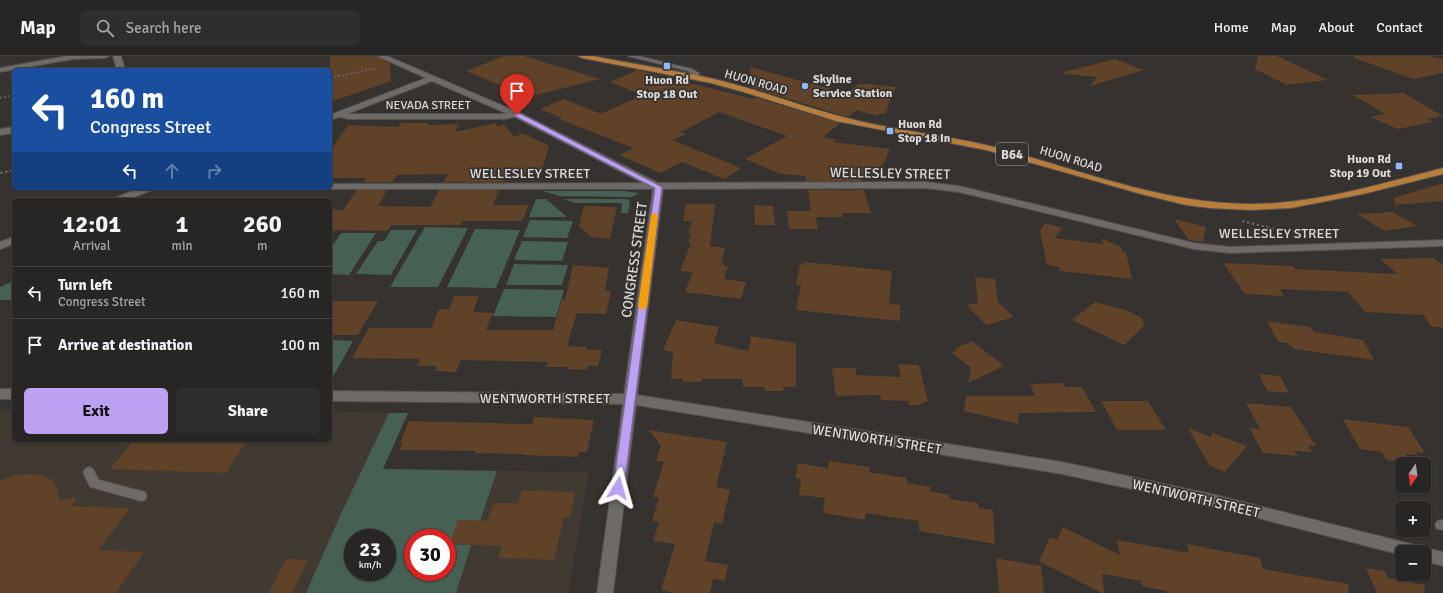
<!DOCTYPE html>
<meta charset="utf-8">
<style>
:root{--surface:#282624;--page:#302e2c;--text:#f1f3f6;--muted:#a5a5a6;--line:#444341;--accent:#bca0f2}
body{margin:0;font-family:Signika,sans-serif;background:var(--page);color:var(--text);height:100vh;display:flex;flex-direction:column;font-size:15px;white-space:nowrap}
*{box-sizing:border-box;margin:0}
p{font-size:13px;color:var(--muted)}
.icon{flex:none;width:22px;height:22px;fill:none;stroke:currentColor;stroke-width:2;stroke-linecap:round;stroke-linejoin:round}
.map{position:relative;flex:1;overflow:hidden}
.panel{position:absolute;left:12px;top:142px;width:320px;height:244px;display:flex;flex-direction:column;background:var(--surface);border-radius:6px;box-shadow:0 1px 3px #0004,0 0 0 1px var(--line)}
.panel>*{flex:none}
.guide{position:absolute;left:12px;top:12px;width:320px;height:122px;border-radius:6px;box-shadow:0 1px 3px #0004,0 0 0 1px var(--line);background:#1a4fa0;color:#fff;overflow:hidden}
.needle{width:26px;rotate:193deg}
.buttons{position:absolute;left:1395px;top:401px;display:grid;gap:8px}
.buttons a{display:grid;place-items:center;width:36px;height:36px;border-radius:6px;background:var(--surface);box-shadow:0 1px 3px #0004,0 0 0 1px var(--line);font-size:20px}
.speed{position:absolute;left:344px;top:473px;display:flex;gap:8px;font-size:20px;font-weight:700;text-align:center}
.speed>*{display:grid;place-content:center;width:52px;height:52px;border-radius:50%;background:var(--surface);box-shadow:0 1px 3px #0004,0 0 0 1px var(--line);line-height:1}
.speed small{font-size:10px;font-weight:400}
.speed .limit{border:6px solid #d22;background:#fff;color:#111}
.pin{position:absolute;display:grid;place-items:center;width:34px;height:34px;color:#fff;margin:-41px -17px;border-radius:50% 50% 50% 0;rotate:-45deg;box-shadow:0 0 4px #0007}
.pin .icon{rotate:45deg}
.me{position:absolute;width:44px;margin:-22px;rotate:8deg;stroke-linejoin:round;filter:drop-shadow(0 0 3px #0008)}
.turn{display:flex;align-items:center;gap:14px;height:84px;padding:0 12px;font-size:18px}
.turn .icon{width:52px;height:52px;stroke-width:2.5}
.turn b{display:block;font-size:28px;line-height:34px}
.lanes{display:flex;align-items:center;height:38px;padding:0 12px;background:#0003;justify-content:center;gap:20px;direction:ltr}
.lanes .off{opacity:.35}
.eta{display:flex;justify-content:space-evenly;align-items:center;height:68px;text-align:center}
.eta b{font-size:24px;font-weight:700;line-height:28px}
.cta{display:flex;gap:8px;margin-top:auto;padding:8px 12px}
.cta a{flex:1;height:46px;border-radius:6px;background:var(--accent);color:#111;font-size:16px;font-weight:700;line-height:46px;text-align:center}
.cta a+a{background:var(--page);color:var(--text)}
ul{padding:0;list-style:none}
li{display:flex;align-items:center;gap:12px;height:52px;padding:0 12px;border-top:1px solid var(--line)}
li div{flex:1}
li b{display:block;font-size:15px}
li em{font-style:normal}
header{display:flex;align-items:center;gap:24px;box-sizing:border-box;height:56px;padding:0 20px;background:var(--surface);border-bottom:1px solid var(--line)}
header strong{font-size:19px}
nav{display:flex;gap:22px;margin-inline-start:auto;font-size:14px}
.search{width:280px;height:36px;background:var(--page);display:flex;align-items:center;gap:10px;box-sizing:border-box;padding:0 14px;border-radius:6px;color:var(--muted);font-size:15px}
.map>svg:first-child{display:block}
.built{fill:#413a33;fill-rule:evenodd}
.green{fill:#466154;fill-rule:evenodd}
.building{fill:#5f4228}
.lines{fill:none;stroke-linecap:round;stroke-linejoin:round}
.lane-casing{stroke:#52504e;stroke-width:2}
.street-casing{stroke:#52504e;stroke-width:2}
.primary-casing{stroke:#52504e;stroke-width:2}
.path-far1{stroke:#6c6967;stroke-width:1.5;stroke-dasharray:2 2;stroke-linecap:butt}
.path{stroke:#6c6967;stroke-width:2;stroke-dasharray:2.5 2.5;stroke-linecap:butt}
.lane{fill:#6d6a68;fill-rule:evenodd}
.street{fill:#6d6a68;fill-rule:evenodd}
.primary{fill:#b67d3d;fill-rule:evenodd}
.route{fill:#bca0f2;stroke:#7a689d}
.slow{fill:#f59e0b}
.poi-dot{fill:#93b7fd;stroke:#353230;stroke-width:1.5}
.labels{text-anchor:middle;stroke-width:3.5;stroke-linejoin:round;paint-order:stroke}
.far-poi-label{font-size:12px;font-weight:bold;fill:#dcdad9;stroke:#353230;text-anchor:start}
.far-street-label{font-size:12px;fill:#dcdad9;stroke:#353230}
.shield{fill:#353230;stroke:#aaa8a6;stroke-width:1}
.shield-label{font-size:13px;font-weight:bold;fill:#dcdad9}
.street-label{font-size:14px;fill:#dcdad9;stroke:#353230}
</style>
<header>
<strong>Map</strong>
<div class="search"><svg class="icon" aria-label="search" viewBox="0 0 24 24"><circle cx="10" cy="10" r="6"/><path d="M15 15l6 6"/></svg>Search here</div>
<nav><a>Home</a><a>Map</a><a>About</a><a>Contact</a></nav>
</header>
<div class="map">
<svg width="1443" height="537" viewBox="0 0 1443 537">
<rect width="100%" height="100%" fill="#353230"/>
<path class="built" d="M 0,354 L 14,354 L 14,384 L 330,384 L 330,356 L 408,357 L 383,413 L 589,416 L 568,537 L 0,537 ZM 353,482 L 387,482 L 387,516 L 353,516 ZM 413,482 L 447,482 L 447,516 L 413,516 Z"/>
<g class="green">
<polygon points="542,135 624,135 639,137 632,141 559,140"/>
<polygon points="536,143 546,143 567,161 529,161"/>
<polygon points="564,143 626,143 630,145 628,157 621,157 622,147 575,147"/>
<polygon points="530,164 573,165 567,182 523,181"/>
<polygon points="425,171 468,172 438,231 390,231"/>
<polygon points="475,173 520,174 496,232 447,231"/>
<polygon points="391,174 417,174 391,219 356,218 378,185 384,185"/>
<polygon points="341,177 376,177 349,219 330,218 330,193"/>
<polygon points="522,185 568,186 562,205 514,204"/>
<polygon points="514,208 568,209 562,229 506,229"/>
<polygon points="14,225 14,244 0,244 0,231"/>
<polygon points="504,233 564,234 556,261 493,260"/>
<polygon points="332,284 353,285 334,319 330,319 330,286"/>
<path d="M 389,357 L 408,357 L 383,413 L 497,415 L 480,465 L 458,464 L 450,488 L 471,489 L 456,537 L 306,537 L 341,458 ZM 353,482 L 387,482 L 387,516 L 353,516 ZM 413,482 L 447,482 L 447,516 L 413,516 Z"/>
</g>
<g class="building">
<polygon points="330,0 376,0 390,7 391,25 330,46"/>
<polygon points="504,0 524,0 600,23 528,41 466,15"/>
<polygon points="1258,0 1277,0 1328,24 1287,29 1255,13"/>
<polygon points="1354,0 1429,0 1443,3 1443,17 1413,23 1354,2"/>
<polygon points="1115,3 1144,14 1090,30 1097,21 1064,18 1064,16"/>
<polygon points="750,11 846,37 859,28 868,28 896,31 885,58 881,57 877,60 857,54 848,61 753,32"/>
<polygon points="637,14 754,43 754,41 840,67 823,81 837,84 833,86 890,93 882,111 880,110 875,120 860,118 862,125 806,125 806,120 781,118 745,103 787,80 719,56 681,76 686,78 672,84 741,112 724,123 682,106 660,117 619,99 633,92 559,63 562,62 540,53 564,43 601,58 642,39 610,26"/>
<polygon points="1403,37 1443,60 1427,63 1433,66 1398,73 1370,61 1385,58 1353,39"/>
<polygon points="401,67 429,67 428,69 459,68 455,76 495,67 498,71 504,68 514,81 520,78 525,78 549,90 541,118 506,118 503,126 443,126 448,118 397,119 392,126 363,126 366,122 330,122 330,95 348,69 398,71"/>
<polygon points="1443,127 1443,145 1395,149 1394,142"/>
<polygon points="357,134 387,134 378,150 430,151 439,134 499,134 493,149 529,149 522,165 462,165 461,169 392,169 387,175 330,174 330,154 343,154"/>
<polygon points="808,134 864,134 871,157 842,157 843,161 816,161 818,173 789,173 787,155 811,155"/>
<polygon points="686,148 715,148 710,190 725,192 721,207 724,207 724,210 728,210 724,223 746,226 741,243 685,236 693,216 680,215 691,187 688,186 691,178 688,177 692,165 683,165"/>
<polygon points="754,149 773,150 775,169 755,169"/>
<polygon points="584,150 617,151 610,183 591,181 579,170"/>
<polygon points="1393,156 1417,170 1384,175 1357,158"/>
<polygon points="1174,163 1206,171 1203,186 1189,184"/>
<polygon points="1045,167 1062,172 1055,182 1103,188 1101,182 1121,191 1122,196 1126,196 1132,223 1060,215 1059,211 1047,209 1040,175"/>
<polygon points="1433,202 1443,209 1443,272 1430,270 1424,259 1365,256 1348,236 1280,233 1284,240 1245,238 1223,207 1293,210 1295,213 1398,218 1380,203"/>
<polygon points="804,206 892,215 889,248 900,249 900,265 796,254 801,229 796,229 800,208 804,209"/>
<polygon points="573,209 609,212 605,235 611,235 606,258 577,257 567,290 587,291 586,294 602,294 598,310 588,310 587,314 567,313 568,311 546,311 548,306 461,304 456,316 435,315 437,310 417,310 421,303 352,302 369,272 431,272 439,253 449,253 454,240 479,240 473,256 493,257 486,274 553,274 562,243 565,244"/>
<polygon points="975,221 995,223 998,246 1014,261 986,269 967,249 978,247"/>
<polygon points="330,245 378,245 358,279 330,279"/>
<polygon points="1095,246 1126,254 1142,262 1144,270 1124,289 1072,264"/>
<polygon points="676,264 719,271 714,287 748,295 751,280 796,287 796,331 783,331 784,335 765,335 765,331 743,331 742,323 702,323 702,326 683,326 683,323 671,323 673,296 663,294"/>
<polygon points="1267,265 1310,271 1314,276 1363,284 1374,304 1294,293 1287,287 1278,286"/>
<polygon points="972,285 1004,310 968,327 971,312 952,297 956,295 954,293"/>
<polygon points="898,308 919,309 928,345 919,349 909,349 908,345 881,344 880,339 836,340 832,312 856,312 856,319 901,321"/>
<polygon points="1259,318 1280,320 1289,337 1267,335"/>
<polygon points="1064,327 1065,331 1082,331 1096,356 1019,357 1018,368 964,355 966,340 1035,340 1030,328"/>
<polygon points="1101,345 1148,345 1166,374 1117,374"/>
<polygon points="1246,347 1291,351 1316,390 1308,389 1312,396 1294,395 1298,400 1263,397 1249,372 1260,373"/>
<polygon points="534,361 594,364 587,396 579,396 578,401 523,399 523,398 475,397 475,395 399,394 403,386 400,387 409,365 532,368"/>
<polygon points="1343,363 1408,371 1425,397 1415,396 1418,399 1405,398 1411,407 1386,404 1382,396 1360,393"/>
<polygon points="1188,372 1211,381 1212,377 1247,390 1225,416 1209,409"/>
<polygon points="649,374 727,386 716,431 730,434 722,468 714,467 705,505 728,509 725,525 713,523 710,537 675,537 661,534 675,488 653,485 659,466 652,465 659,442 653,441 664,406 656,405 661,390"/>
<polygon points="134,384 247,384 226,417 110,413"/>
<polygon points="829,405 870,411 869,416 907,422 907,427 930,431 930,435 949,439 950,443 978,447 978,452 993,454 995,488 919,475 919,465 866,457 865,464 823,457 825,442 799,439 801,423 795,422 798,407 828,412"/>
<polygon points="31,418 44,420 52,424 57,432 60,444 76,441 72,450 130,452 98,494 144,496 116,537 0,537 0,424 17,419"/>
<polygon points="522,434 575,436 570,461 564,461 554,504 498,502 502,490 450,488 458,464 487,465 494,447 518,447"/>
<polygon points="1063,471 1120,499 1117,484 1189,497 1187,488 1260,502 1263,513 1349,528 1348,537 1167,537 1166,535 1142,530 1141,525 1102,518 1104,537 1102,537 1039,505 1050,481 1057,484"/>
<polygon points="996,502 1041,510 1044,537 999,537"/>
<polygon points="286,503 308,504 292,537 269,537"/>
<polygon points="1366,512 1385,515 1388,522 1425,529 1424,537 1377,537"/>
</g>
<g class="lines">
<g class="lane-casing">
<g id="lane">
<polygon points="628,0 638,0 692,13 699,17 698,22 693,23 693,18 688,15"/>
<polygon points="89,411 93,413 99,424 145,436 147,440 145,444 141,445 90,431 83,416 85,413"/>
<polygon points="1443,464 1443,474 1437,473 1435,469 1437,465"/>
</g>
</g>
<g class="street-casing">
<g id="street">
<polygon points="67,0 109,0 105,2 73,3 0,16 0,12"/>
<polygon points="113,0 121,0 125,14 117,14"/>
<path d="M 377,0 L 387,0 L 520,57 L 658,127 L 925,126 L 959,130 L 1194,187 L 1230,191 L 1443,184 L 1443,190 L 1230,197 L 1194,193 L 959,136 L 925,132 L 663,133 L 637,339 L 1062,406 L 1211,438 L 1443,496 L 1443,510 L 1424,505 L 1424,496 L 1402,496 L 1402,499 L 1211,450 L 1062,418 L 636,349 L 613,537 L 597,537 L 623,348 L 330,345 L 330,335 L 624,338 L 653,133 L 327,133 L 326,132 L 330,132 L 330,128 L 643,127 L 515,61 L 504,63 L 349,63 L 339,61 L 330,64 L 330,59 L 426,22 ZM 432,25 L 508,58 L 347,58 Z"/>
<polygon points="14,71 14,77 0,79 0,73"/>
<polygon points="140,132 154,132 152,134 127,144 113,144 115,142"/>
<polygon points="14,181 14,188 0,193 0,186"/>
<rect x="0" y="333" width="14" height="10"/>
</g>
</g>
<g class="primary-casing">
<path id="primary" d="M 578,0 L 593,0 C 633,8 674,14 714,23 C 756,33 797,49 839,60 C 889,74 940,78 990,90 C 1075,112 1161,148 1250,148 C 1315,148 1380,128 1443,112 L 1443,118 L 1363,138 L 1291,152 L 1250,154 L 1209,152 L 1186,149 L 1141,138 L 986,94 L 836,65 L 747,37 L 711,27 L 582,2 Z"/>
</g>
<g class="path-far1">
<polyline points="330,22 377,12"/>
<polyline points="0,42 14,39"/>
</g>
<g class="path">
<polyline points="0,117 14,114"/>
<polyline points="1242,165 1290,177"/>
</g>
<use href="#lane" class="lane"/>
<use href="#street" class="street"/>
<use href="#primary" class="primary"/>
</g>
<polygon class="route" points="515,57 519,57 662,131 624,432 622,435 618,437 614,435 613,432 655,132 515,60"/>
<polygon class="slow" points="655,157 658,159 647,251 642,254 638,251 651,159"/>
<g class="poi-dot">
<rect x="663" y="6" width="8" height="8" rx="2"/>
<circle cx="805" cy="30" r="4"/>
<rect x="886" y="71" width="8" height="8" rx="2"/>
<rect x="1395" y="106" width="8" height="8" rx="2"/>
</g>
<g class="labels">
<g class="far-poi-label">
<text x="813" y="27">Skyline<tspan x="813" dy="14">Service Station</tspan></text>
<text x="667" y="28" text-anchor="middle">Huon Rd<tspan x="667" dy="14">Stop 18 Out</tspan></text>
<text x="898" y="72">Huon Rd<tspan x="898" dy="14">Stop 18 In</tspan></text>
<text x="1391" y="107" text-anchor="end">Huon Rd<tspan x="1391" dy="14">Stop 19 Out</tspan></text>
</g>
<g class="far-street-label">
<text transform="translate(756 26) rotate(16)" y="4">HUON ROAD</text>
<text x="428" y="53">NEVADA STREET</text>
<text transform="translate(1071 103) rotate(17)" y="4">HUON ROAD</text>
</g>
<rect class="shield" x="996" y="87" width="32" height="22" rx="3"/>
<g class="shield-label">
<text x="1012" y="103">B64</text>
</g>
<g class="street-label">
<text x="530" y="122">WELLESLEY STREET</text>
<text transform="translate(890 117) rotate(1)" y="5">WELLESLEY STREET</text>
<text x="1279" y="182">WELLESLEY STREET</text>
<text transform="translate(634 204) rotate(-82)" y="5">CONGRESS STREET</text>
<text x="545" y="347">WENTWORTH STREET</text>
<text transform="translate(877 383) rotate(9)" y="5">WENTWORTH STREET</text>
<text transform="translate(1196 442) rotate(13)" y="5">WENTWORTH STREET</text>
</g>
</g>
</svg>
<div class="buttons">
<a><svg class="needle" viewBox="-14 -14 28 28"><path d="M0-13l5 13h-10z" fill="#e53935"/><path d="M0 13l5-13h-10z" fill="#a5a5a6"/></svg></a>
<a>+</a>
<a>−</a>
</div>
<div class="speed"><div>23<small>km/h</small></div><div class="limit">30</div></div>
<div class="pin" style="left:517px;top:59px;background:#d93025"><svg class="icon" aria-label="arrive" viewBox="0 0 24 24"><path d="M6 21V4h12l-3 4 3 4H6"/></svg></div>
<svg class="me" style="left:618px;top:432px" viewBox="-20 -20 40 40"><path d="M0-17L14 15 0 8-14 15z" fill="#bca0f2" stroke="#fff" stroke-width="4"/></svg>
<div class="guide">
<div class="turn"><svg class="icon" aria-label="left" viewBox="0 0 24 24"><path d="M17 20v-9H6M10 6l-5 5 5 5"/></svg><div><b>160 m</b>Congress Street</div></div>
<div class="lanes"><svg class="icon" aria-label="left" viewBox="0 0 24 24"><path d="M17 20v-9H6M10 6l-5 5 5 5"/></svg><svg class="icon off" aria-label="ahead" viewBox="0 0 24 24"><path d="M12 20V5M6 11l6-6 6 6"/></svg><svg class="icon off" aria-label="right" viewBox="0 0 24 24"><path d="M7 20v-9h11M14 6l5 5-5 5"/></svg></div>
</div>
<section class="panel">
<div class="eta">
<div><b>12:01</b><p>Arrival</p></div>
<div><b>1</b><p>min</p></div>
<div><b>260</b><p>m</p></div>
</div>
<ul>
<li><svg class="icon" aria-label="left" viewBox="0 0 24 24"><path d="M17 20v-9H6M10 6l-5 5 5 5"/></svg><div><b>Turn left</b><p>Congress Street</p></div><em>160 m</em></li>
<li><svg class="icon" aria-label="arrive" viewBox="0 0 24 24"><path d="M6 21V4h12l-3 4 3 4H6"/></svg><div><b>Arrive at destination</b></div><em>100 m</em></li>
</ul>
<div class="cta"><a>Exit</a><a>Share</a></div>
</section>
</div>
